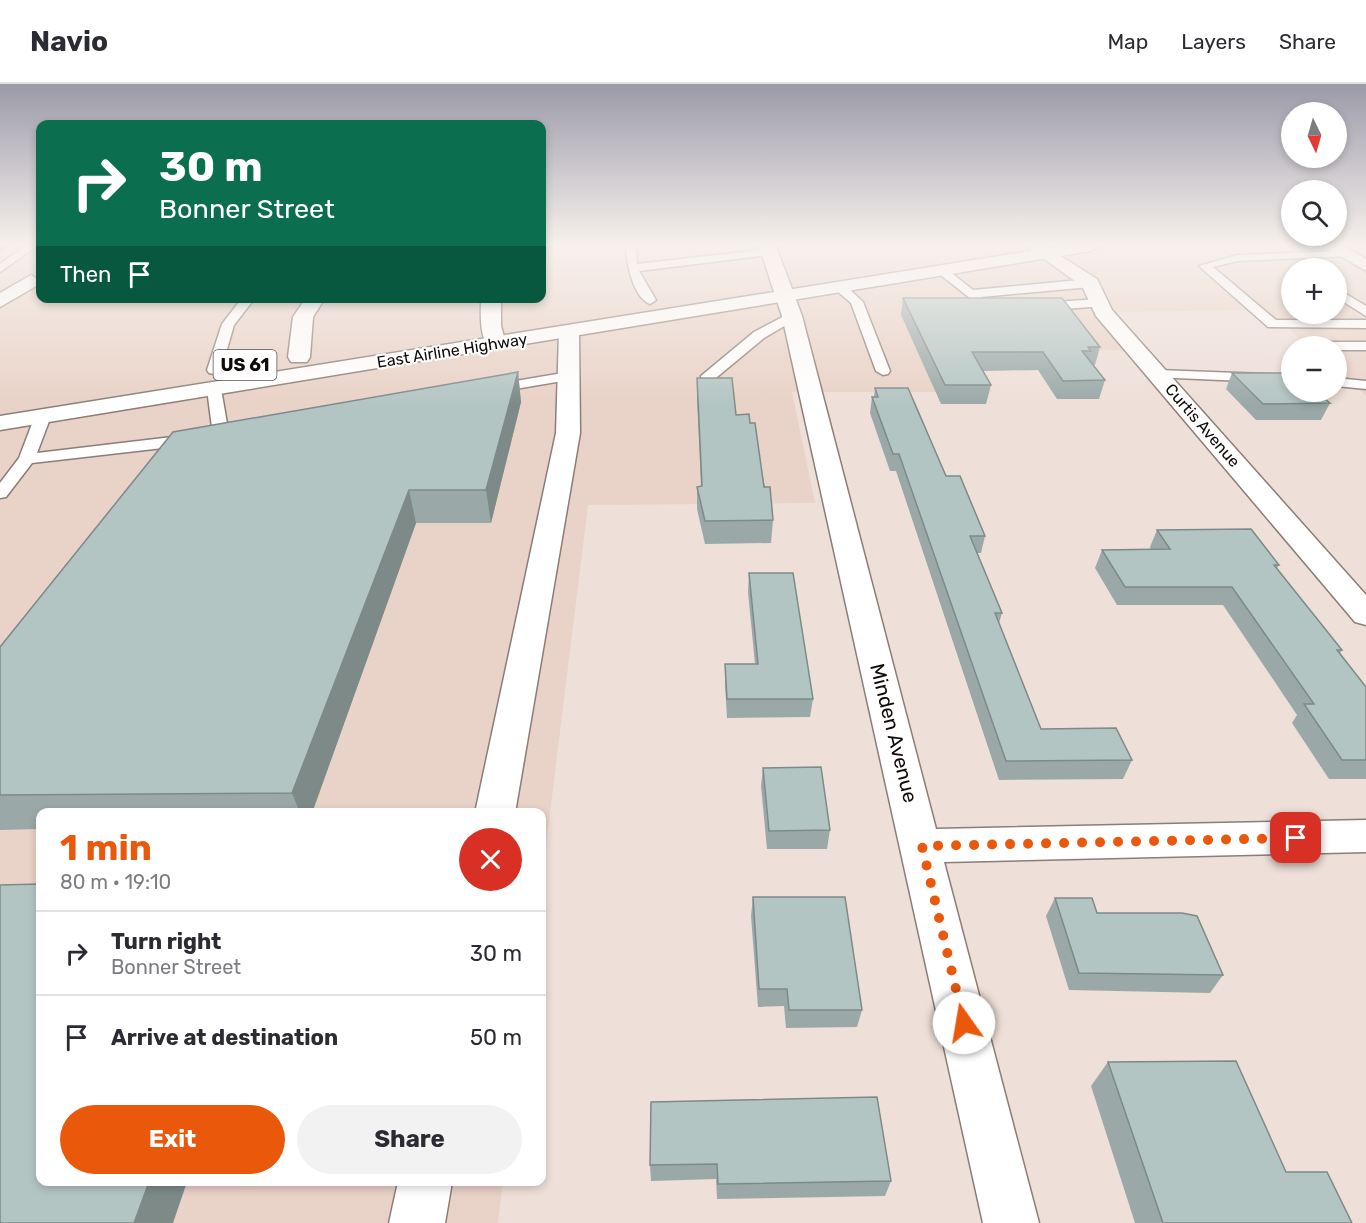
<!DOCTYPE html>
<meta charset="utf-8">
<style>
:root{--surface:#fff;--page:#f2f2f3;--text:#2b2b33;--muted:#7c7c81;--line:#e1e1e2;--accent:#ea580c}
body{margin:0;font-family:Rubik,sans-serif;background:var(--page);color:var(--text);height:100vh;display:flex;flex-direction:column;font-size:22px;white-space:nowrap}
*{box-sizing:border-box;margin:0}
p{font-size:20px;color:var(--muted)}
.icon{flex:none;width:33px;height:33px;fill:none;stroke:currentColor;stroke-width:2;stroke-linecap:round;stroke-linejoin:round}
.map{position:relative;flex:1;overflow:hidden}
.details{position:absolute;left:36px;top:724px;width:510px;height:378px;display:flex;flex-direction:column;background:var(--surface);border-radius:12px;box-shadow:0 3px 9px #0003}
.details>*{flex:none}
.hud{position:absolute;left:36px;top:36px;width:510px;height:183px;border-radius:12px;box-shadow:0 3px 9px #0003;background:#0b6e4f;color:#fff;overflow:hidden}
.needle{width:39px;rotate:175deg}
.fabs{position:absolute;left:1281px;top:18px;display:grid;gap:12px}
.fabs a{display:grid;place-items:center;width:66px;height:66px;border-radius:50%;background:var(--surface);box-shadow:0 3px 9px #0003;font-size:30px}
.pin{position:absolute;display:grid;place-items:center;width:51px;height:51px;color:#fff;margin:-26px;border-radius:12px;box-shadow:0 3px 9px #0006}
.me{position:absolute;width:66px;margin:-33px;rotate:347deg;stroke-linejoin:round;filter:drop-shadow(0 0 4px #0008)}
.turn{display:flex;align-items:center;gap:21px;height:126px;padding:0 24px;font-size:27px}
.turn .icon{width:78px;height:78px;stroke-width:2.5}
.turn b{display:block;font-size:42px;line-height:51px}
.then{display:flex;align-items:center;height:57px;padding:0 24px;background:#0003;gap:12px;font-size:22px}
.round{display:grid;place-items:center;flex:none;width:63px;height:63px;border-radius:32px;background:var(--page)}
.head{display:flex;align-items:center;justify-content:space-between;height:102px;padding:0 24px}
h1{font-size:36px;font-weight:700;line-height:45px;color:var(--accent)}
.button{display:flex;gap:12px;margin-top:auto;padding:12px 24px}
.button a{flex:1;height:69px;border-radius:36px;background:var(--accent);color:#fff;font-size:24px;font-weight:700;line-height:69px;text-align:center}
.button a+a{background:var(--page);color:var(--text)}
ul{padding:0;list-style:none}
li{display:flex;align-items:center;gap:18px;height:84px;padding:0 24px;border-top:2px solid var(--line)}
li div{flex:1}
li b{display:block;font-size:22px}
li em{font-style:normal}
header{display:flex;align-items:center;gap:36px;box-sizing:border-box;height:84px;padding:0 30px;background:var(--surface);border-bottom:2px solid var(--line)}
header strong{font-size:28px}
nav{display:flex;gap:33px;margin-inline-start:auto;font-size:21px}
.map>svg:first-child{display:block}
.built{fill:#e9d2c7;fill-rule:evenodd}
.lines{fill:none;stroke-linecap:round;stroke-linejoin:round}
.lane-casing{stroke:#8b7d77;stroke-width:3}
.street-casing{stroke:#8b7d77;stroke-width:3}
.highway-casing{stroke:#8b7d77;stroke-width:3}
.lane{fill:#fff;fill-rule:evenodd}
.street{fill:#fff;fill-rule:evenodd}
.highway{fill:#fff;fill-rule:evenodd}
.wall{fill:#9aa9a8}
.shaded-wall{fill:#7d8a88}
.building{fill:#b3c5c3;stroke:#7d8a88;stroke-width:1.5}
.route{stroke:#ea580c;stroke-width:10;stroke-dasharray:0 18}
.labels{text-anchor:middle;stroke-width:4.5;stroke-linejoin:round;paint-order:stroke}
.far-street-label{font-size:16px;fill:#100b09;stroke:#fff}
.shield{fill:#fff;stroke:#585453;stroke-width:1.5}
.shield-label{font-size:18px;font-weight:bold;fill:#100b09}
.street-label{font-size:20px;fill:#100b09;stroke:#fff}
</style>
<header>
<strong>Navio</strong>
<nav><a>Map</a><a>Layers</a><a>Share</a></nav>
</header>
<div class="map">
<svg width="1366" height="1139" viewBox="0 0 1366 1139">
<rect width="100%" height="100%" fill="#eedfd8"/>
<path class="built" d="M 0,162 L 40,162 L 40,214 L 542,214 L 542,162 L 1366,162 L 1366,312 L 1337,286 L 1336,262 L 1309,262 L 1267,226 L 1104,228 L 1128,266 L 971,268 L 992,308 L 792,308 L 815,419 L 588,421 L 542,793 L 542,729 L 40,729 L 40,1098 L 503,1098 L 498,1139 L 0,1139 ZM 1292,184 L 1336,184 L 1336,230 L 1292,230 Z"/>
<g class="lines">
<g class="lane-casing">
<g id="lane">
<polygon points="25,162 37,162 0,188 0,180"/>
<path d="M 626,162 L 636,162 L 637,180 L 769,165 L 775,168 L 769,171 L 639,187 L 656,216 L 650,220 C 633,214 626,177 626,162 Z"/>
<polygon points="1348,167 1352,168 1352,172 1237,177 1213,183 1276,236 1366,236 1366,244 1268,243 1199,182 1237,171"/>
<polygon points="937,184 945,184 973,206 1090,195 1096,199 1090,203 981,213 993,222 1004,225 990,230 937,188"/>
<polygon points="836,200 844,200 863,218 890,287 888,290 883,291 876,287 851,219 836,206"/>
<polygon points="1336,204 1366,222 1366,232 1336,213"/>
<polygon points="242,214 255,214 234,241 221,286 214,290 209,289 207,286 222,240"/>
<polygon points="1099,215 1103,216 1103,222 1039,227 1033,223 1039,219"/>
<polygon points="792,228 796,229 796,235 764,254 711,298 701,298 701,292 754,248"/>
<polygon points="1319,258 1366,258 1366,266 1336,266 1336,262 1312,262"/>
<polygon points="1158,286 1292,291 1292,299 1153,293 1151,290"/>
<polygon points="569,288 576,292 574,295 492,309 485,305 492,301"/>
<polygon points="1336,294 1366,297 1366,305 1336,302"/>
<polygon points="214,301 221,305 229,351 221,356 213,351 207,305"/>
<polygon points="43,327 51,332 37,369 189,351 197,356 189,361 32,379 6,413 0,414 0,399 19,374 35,332"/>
</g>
</g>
<g class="street-casing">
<g id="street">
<polygon points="759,162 776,162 802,232 936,745 1366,736 1366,768 944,778 1039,1139 983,1139 782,232"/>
<polygon points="1026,162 1045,162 1097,195 1112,226 1366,511 1366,541 1355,538 1096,232 1082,202"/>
<polygon points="1323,162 1344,162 1366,175 1366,187"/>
<polygon points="31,191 40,197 38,201 0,223 0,209"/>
<polygon points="306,214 325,214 313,233 310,273 307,278 291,278 288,273 293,233"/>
<path d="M 481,214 L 501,214 L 501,242 L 506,260 L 503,264 L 489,264 C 479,250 481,231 481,214 Z"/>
<polygon points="569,242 576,244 579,248 580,349 515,729 475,729 556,349 559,248 562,244"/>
<polygon points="398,1098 452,1098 445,1139 389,1139"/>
</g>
</g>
<g class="highway-casing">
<polygon id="highway" points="1061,162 1100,162 1091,167 0,346 0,332"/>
</g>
<use href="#lane" class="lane"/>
<use href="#street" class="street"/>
<use href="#highway" class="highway"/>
</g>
<g class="wall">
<polygon points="903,214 1100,263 1095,281 1093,281 1105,296 1099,315 1057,315 1038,286 983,287 991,301 986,320 941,320 901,231"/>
<polygon points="518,288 521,318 491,439 416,439 312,729 40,729 40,745 0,746 0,563"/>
<polygon points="1232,289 1330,319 1321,336 1256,336 1226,305"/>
<polygon points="697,294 736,331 750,339 773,436 771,459 705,460 697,425 697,403 701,402 697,314"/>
<polygon points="875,304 946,392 985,452 981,469 977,469 1002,529 999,539 1041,645 1132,676 1123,695 999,696 896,387 890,387 870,329 872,313 874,313"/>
<polygon points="1157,446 1279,481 1277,484 1342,566 1340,569 1366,603 1366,695 1329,695 1292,639 1297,631 1223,521 1117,521 1095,484 1102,466 1151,465 1150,463"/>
<polygon points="749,489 813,615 810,633 727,634 725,599 725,580 755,580 748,508"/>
<polygon points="763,684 830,746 827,765 767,765 761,702"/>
<polygon points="753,813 862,926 857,943 786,944 784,922 758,923 751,832"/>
<polygon points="1055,814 1097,829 1223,891 1210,909 1069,906 1046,832"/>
<polygon points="1108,978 1286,1088 1352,1139 1135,1139 1091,1002"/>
<polygon points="651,1018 891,1097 885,1112 717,1115 716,1095 651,1097 650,1081"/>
</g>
<g class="shaded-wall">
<polygon points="0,162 9,162 0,168"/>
<polygon points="518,288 521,318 491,439 486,406"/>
<polygon points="409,406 416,439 312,729 300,729 292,709"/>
<polygon points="149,1098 187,1098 173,1139 134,1139"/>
</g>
<g class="building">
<polygon points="903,214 1062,214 1100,263 1088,263 1091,267 1082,267 1105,296 1063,297 1043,268 972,268 991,301 945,301"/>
<polygon points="518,288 486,406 409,406 292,709 0,711 0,563 173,348"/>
<polygon points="1232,289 1292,289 1292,308 1316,308 1330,319 1263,320"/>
<polygon points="697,294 732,294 736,331 749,330 750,339 755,339 764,403 770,403 773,436 705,437 697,403 702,402"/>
<polygon points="875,304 908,304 946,392 960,392 985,452 970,452 1002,529 995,529 1041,645 1116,644 1132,676 1006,677 899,370 893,370 872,313 878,313"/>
<polygon points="1251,445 1279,481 1274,481 1342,566 1337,566 1366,603 1366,676 1342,676 1304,620 1314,620 1232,503 1125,503 1102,466 1170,465 1157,446"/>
<polygon points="749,489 793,489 813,615 727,615 725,580 758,580"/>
<polygon points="821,683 830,746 769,747 763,684"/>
<polygon points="40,800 40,1098 149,1098 134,1139 0,1139 0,801"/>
<polygon points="753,813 845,813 862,926 789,926 787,905 759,905"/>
<polygon points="1055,814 1092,814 1097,829 1182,829 1197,832 1223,891 1079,889"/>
<polygon points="1236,977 1286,1088 1327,1088 1352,1139 1163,1139 1108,978"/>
<polygon points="877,1013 891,1097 718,1100 717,1080 650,1081 651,1018"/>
</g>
<linearGradient id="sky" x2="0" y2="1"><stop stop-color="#9b9aa8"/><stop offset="0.5" stop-color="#f7f1ed"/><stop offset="1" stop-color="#f7f1ed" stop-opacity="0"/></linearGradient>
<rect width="1366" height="321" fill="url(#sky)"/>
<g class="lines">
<polyline class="route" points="964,939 922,762 1296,754"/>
</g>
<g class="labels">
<g class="far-street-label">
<text transform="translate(452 266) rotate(-9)" y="6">East Airline Highway</text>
<text transform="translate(1203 341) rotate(49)" y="6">Curtis Avenue</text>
</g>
<rect class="shield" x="213.5" y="266" width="63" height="30" rx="4.5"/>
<g class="shield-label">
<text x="245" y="287">US 61</text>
</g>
<g class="street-label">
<text transform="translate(894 649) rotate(76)" y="7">Minden Avenue</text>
</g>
</g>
</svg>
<div class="fabs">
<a><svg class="needle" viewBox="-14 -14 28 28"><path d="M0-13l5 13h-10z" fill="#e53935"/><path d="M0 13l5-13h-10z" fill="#7c7c81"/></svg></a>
<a><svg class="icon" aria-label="search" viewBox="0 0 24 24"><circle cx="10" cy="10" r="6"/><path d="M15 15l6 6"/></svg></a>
<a>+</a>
<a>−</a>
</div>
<div class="pin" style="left:1296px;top:754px;background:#d93025"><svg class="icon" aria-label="arrive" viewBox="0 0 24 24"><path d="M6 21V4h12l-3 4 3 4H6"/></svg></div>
<svg class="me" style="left:964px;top:939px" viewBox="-20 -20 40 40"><circle r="19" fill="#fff"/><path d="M0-13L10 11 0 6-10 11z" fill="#ea580c"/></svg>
<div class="hud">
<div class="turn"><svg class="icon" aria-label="right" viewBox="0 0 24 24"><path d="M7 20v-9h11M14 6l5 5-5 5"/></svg><div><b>30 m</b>Bonner Street</div></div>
<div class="then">Then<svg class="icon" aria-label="arrive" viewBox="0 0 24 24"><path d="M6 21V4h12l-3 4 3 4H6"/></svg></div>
</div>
<section class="details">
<div class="head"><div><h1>1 min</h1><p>80 m · 19:10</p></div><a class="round" style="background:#d93025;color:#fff"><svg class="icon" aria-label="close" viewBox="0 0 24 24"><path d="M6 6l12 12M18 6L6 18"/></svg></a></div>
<ul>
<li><svg class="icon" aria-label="right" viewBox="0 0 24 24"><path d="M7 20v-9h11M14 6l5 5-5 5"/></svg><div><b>Turn right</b><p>Bonner Street</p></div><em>30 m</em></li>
<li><svg class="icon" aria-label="arrive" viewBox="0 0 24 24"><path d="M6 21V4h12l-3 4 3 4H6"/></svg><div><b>Arrive at destination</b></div><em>50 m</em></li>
</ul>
<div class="button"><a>Exit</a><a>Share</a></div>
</section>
</div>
